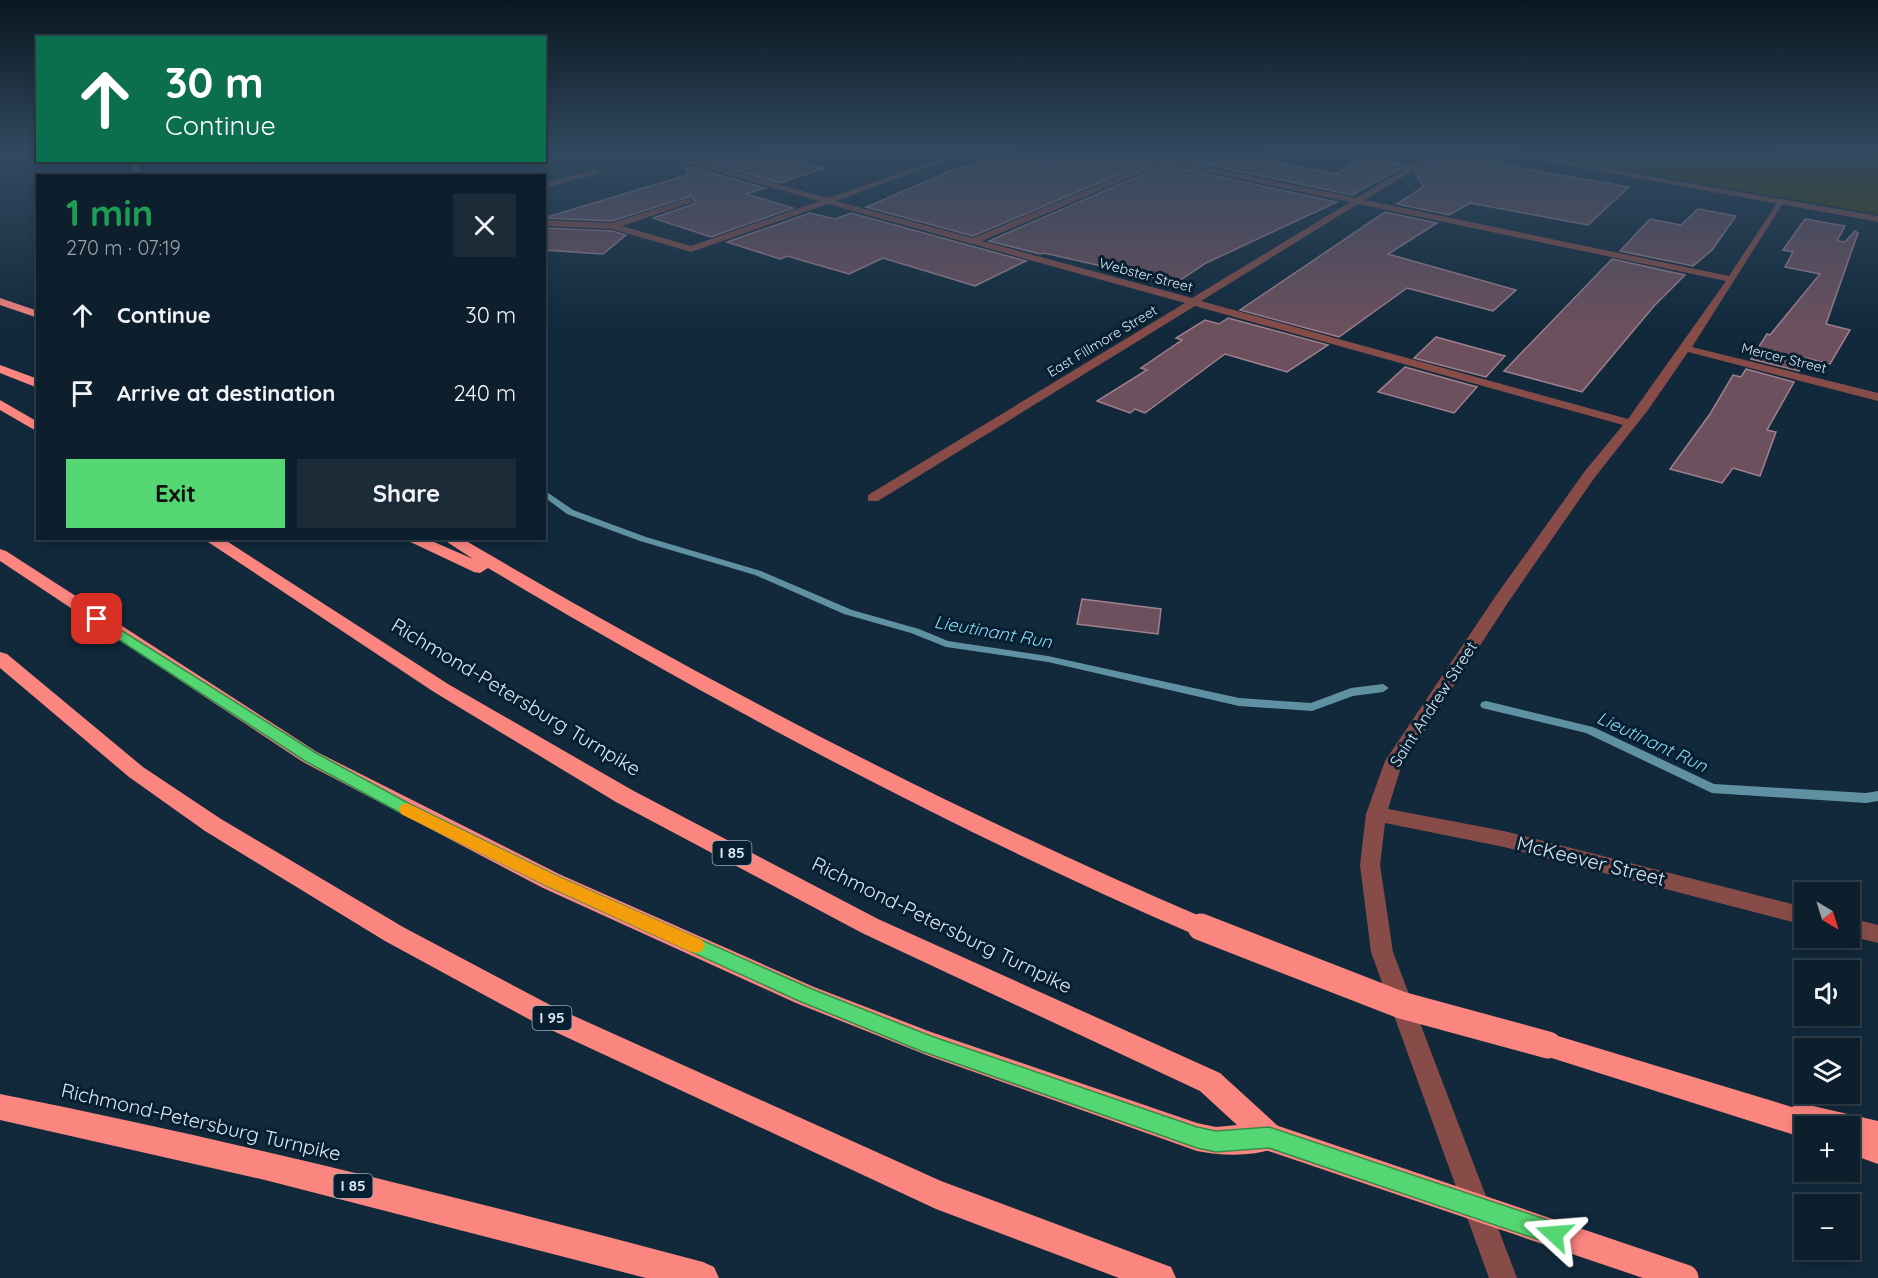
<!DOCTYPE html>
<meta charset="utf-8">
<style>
:root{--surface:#0d1f2c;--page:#1b2c38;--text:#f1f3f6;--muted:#9aa2a9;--line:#2d3d48;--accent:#54d672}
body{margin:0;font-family:Quicksand,sans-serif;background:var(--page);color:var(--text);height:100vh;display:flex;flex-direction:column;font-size:22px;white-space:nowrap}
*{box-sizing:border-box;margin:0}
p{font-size:20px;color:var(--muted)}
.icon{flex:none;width:33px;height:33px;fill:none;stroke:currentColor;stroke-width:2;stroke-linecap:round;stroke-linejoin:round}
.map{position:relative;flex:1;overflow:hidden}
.sheet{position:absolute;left:36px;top:174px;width:510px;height:366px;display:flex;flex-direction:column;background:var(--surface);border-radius:0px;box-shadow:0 3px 9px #0003,0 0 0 2px var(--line)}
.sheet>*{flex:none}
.banner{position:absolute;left:36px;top:36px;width:510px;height:126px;border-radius:0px;box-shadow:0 3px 9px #0003,0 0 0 2px var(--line);background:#0b6e4f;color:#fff;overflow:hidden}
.needle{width:39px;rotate:142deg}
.buttons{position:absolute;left:1794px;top:882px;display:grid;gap:12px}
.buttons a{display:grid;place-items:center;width:66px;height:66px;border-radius:0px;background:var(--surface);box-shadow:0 3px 9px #0003,0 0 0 2px var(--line);font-size:30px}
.pin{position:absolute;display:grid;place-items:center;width:51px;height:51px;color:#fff;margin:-26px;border-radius:12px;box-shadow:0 3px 9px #0006}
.me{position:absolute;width:66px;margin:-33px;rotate:289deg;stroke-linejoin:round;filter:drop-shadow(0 0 4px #0008)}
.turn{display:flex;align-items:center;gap:21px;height:126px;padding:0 30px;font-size:27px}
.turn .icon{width:78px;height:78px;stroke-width:2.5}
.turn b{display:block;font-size:42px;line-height:51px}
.round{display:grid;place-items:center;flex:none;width:63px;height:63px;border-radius:0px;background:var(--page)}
.summary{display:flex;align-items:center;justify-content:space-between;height:102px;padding:0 30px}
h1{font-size:36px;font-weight:700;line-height:45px;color:#1e9e55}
.cta{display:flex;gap:12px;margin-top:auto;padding:12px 30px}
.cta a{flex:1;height:69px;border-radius:0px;background:var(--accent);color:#111;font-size:24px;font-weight:700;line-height:69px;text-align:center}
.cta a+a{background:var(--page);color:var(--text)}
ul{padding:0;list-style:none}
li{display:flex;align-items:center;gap:18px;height:78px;padding:0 30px}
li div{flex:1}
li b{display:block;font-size:22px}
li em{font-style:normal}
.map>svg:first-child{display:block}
.green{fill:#3f4104}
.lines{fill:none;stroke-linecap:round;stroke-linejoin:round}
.stream{fill:#6091a3;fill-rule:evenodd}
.building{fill:#6d505d;stroke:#a0808e;stroke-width:1.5}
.minor{fill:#874c48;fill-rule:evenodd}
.tertiary{fill:#874c48;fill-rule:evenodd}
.motorway{fill:#fb857f;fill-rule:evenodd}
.motorway-bridge{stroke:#fb857f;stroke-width:27}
.route{fill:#54d672;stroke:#378b4a;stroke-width:1.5}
.slow{fill:#f59e0b}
.labels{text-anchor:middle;stroke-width:6;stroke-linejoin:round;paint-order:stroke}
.far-street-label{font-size:14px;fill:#d9e8f3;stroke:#071f30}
.shield{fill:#071f30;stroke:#9aacb8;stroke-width:1.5}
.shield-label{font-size:15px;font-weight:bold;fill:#d9e8f3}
.street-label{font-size:16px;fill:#d9e8f3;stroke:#071f30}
.water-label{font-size:18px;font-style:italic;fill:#87daf7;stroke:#071f30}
.near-street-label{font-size:20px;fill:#d9e8f3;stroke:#071f30}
</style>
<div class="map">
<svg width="1878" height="1278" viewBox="0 0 1878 1278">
<rect width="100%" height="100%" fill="#11293b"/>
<polygon class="green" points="1523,153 1878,153 1878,214"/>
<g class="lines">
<g class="stream">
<polygon points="137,160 142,160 137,169 147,176 141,176 132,169"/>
<polygon points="544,490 573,510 646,537 761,571 852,610 919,629 948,641 1048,656 1239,698 1311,703 1351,688 1383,684 1389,688 1383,692 1353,696 1312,711 1239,706 1048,662 946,647 911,633 844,614 755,575 640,541 567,514 544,497"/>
<polygon points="1486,701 1593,727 1714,784 1866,793 1878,791 1878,801 1866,803 1712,793 1586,733 1482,708 1480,705 1482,702"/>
</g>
</g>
<g class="building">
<polygon points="738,153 767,153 824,168 780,183 707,162"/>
<polygon points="1065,153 1122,153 1148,162 973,236 866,207 953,170 1002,155 1039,163"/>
<polygon points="1152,153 1234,153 1336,174 1365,158 1407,165 1352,195"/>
<polygon points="1444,153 1518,166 1516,167 1629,187 1588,225 1470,203 1449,215 1397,204 1423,187 1415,172"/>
<polygon points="1164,165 1337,202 1206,263 1176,283 1044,253 1040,254 989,241"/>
<polygon points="692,167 765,188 746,194 793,208 711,237 653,218 694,204 695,201 691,196 612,221 544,218 687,175 686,168"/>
<polygon points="1698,209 1736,216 1712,250 1693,266 1620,251 1650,219 1681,225"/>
<polygon points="1385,212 1437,223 1388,254 1516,290 1493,311 1407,288 1339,337 1240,310"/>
<polygon points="810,213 835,219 851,213 1026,261 975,286 883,258 849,274 787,256 780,259 727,242"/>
<polygon points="1805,219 1845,226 1837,241 1845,242 1855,231 1858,233 1826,324 1850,330 1830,364 1806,358 1799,371 1751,359 1767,334 1770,335 1820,274 1785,267 1793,252 1783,250"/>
<polygon points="544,228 612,231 626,235 603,254 544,250"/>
<polygon points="1612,259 1685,275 1654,306 1582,392 1504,371"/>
<polygon points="1228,318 1328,345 1287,372 1225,354 1145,413 1135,409 1130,413 1097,401 1147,370 1141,368 1182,340 1176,338 1205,320 1219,324"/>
<polygon points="1436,337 1505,356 1486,377 1414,358"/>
<polygon points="1405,367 1477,387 1454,413 1378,392"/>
<polygon points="1746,369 1794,382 1767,430 1776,432 1760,476 1733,468 1722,483 1670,469 1710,414 1733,375 1741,377"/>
<polygon points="1082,599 1161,609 1158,634 1077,624"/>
</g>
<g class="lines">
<g class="minor">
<path d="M 652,153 L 665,153 L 828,198 L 956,153 L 967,153 L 836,201 L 973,238 L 1155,161 L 1124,153 L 1139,153 L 1356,198 L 1433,153 L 1442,153 L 1365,200 L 1729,276 L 1779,200 L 1785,200 L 1692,347 L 1878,393 L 1878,401 L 1688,352 L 1648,410 L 1595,477 L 1509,601 L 1401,767 L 1388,809 L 1504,831 L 1804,907 L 1804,925 L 1504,847 L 1385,823 L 1380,865 L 1393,952 L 1517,1278 L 1489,1278 L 1371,952 L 1360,865 L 1366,814 L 1385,761 L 1495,597 L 1585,471 L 1623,425 L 1195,306 L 878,501 L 868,501 L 868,495 L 1185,303 L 828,204 L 691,252 L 612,229 L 544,226 L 544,220 L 612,223 L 690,198 L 693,202 L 622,226 L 691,246 L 819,201 ZM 1164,163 L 1350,202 L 1192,298 L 982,241 ZM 1358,204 L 1726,281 L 1628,419 L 1201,301 Z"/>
<polygon points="597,169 600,173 544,188 544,183"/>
<polygon points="1850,918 1878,925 1878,943 1850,936"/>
</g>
<polygon class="tertiary" points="1499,153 1517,153 1878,216 1878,222"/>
<g class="motorway">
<polygon points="0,298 38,311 38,318 0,305"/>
<polygon points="0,365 38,379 38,388 0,373"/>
<polygon points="0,400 38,422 38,432 0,410"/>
<path d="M 202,538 L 222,538 L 448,684 L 632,790 L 878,919 L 1220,1073 L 1279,1127 L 1283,1137 L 1279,1147 C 1255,1157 1222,1156 1197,1151 L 929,1056 L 796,1003 L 543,888 L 303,762 L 0,561 L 0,549 L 6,551 L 317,752 L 559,874 L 814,987 L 931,1032 L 1197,1123 L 1216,1127 L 1237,1125 L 1200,1091 L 862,933 L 616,802 L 434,692 Z"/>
<path d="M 402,538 L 425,538 L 473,559 L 441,538 L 461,538 C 704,681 951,810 1209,920 L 1213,927 L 1209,934 L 1201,937 L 1193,934 C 949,828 716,704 488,568 L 480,573 L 474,572 Z"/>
<polygon points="0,652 7,654 143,767 221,819 403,927 554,1007 941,1181 1171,1267 1176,1278 1119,1278 936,1209 536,1023 385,941 205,831 129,777 0,668"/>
<polygon points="1548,1033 1792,1107 1800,1103 1878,1121 1878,1164 1850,1154 1850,1126 1804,1126 1804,1138 1539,1054 1535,1045 1539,1036"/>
<path d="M 0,1094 C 236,1141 470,1200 703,1262 L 714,1267 L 719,1278 L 646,1278 L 265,1180 L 0,1120 Z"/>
</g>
<g class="motorway-bridge">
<polyline points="1201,927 1401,1005 1548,1045"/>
<polyline points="1269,1137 1685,1278"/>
</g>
</g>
<linearGradient id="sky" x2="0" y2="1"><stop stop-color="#091720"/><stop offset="0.46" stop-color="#324960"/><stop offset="1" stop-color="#324960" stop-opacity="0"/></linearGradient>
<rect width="1878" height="332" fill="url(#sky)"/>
<polygon class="route" points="97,615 316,753 410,804 557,876 812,989 931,1036 1197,1127 1216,1131 1269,1127 1554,1222 1562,1226 1565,1234 1562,1242 1554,1245 1269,1148 1216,1152 1197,1148 921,1051 799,1001 545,885 399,812 305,761 92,622 92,616"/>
<polygon class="slow" points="407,803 557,876 702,940 705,945 702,951 695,953 689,951 545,885 401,814 399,809 401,805"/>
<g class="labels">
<g class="far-street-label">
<text transform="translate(1146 275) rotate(15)" y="5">Webster Street</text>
<text transform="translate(1102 341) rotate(-31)" y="5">East Fillmore Street</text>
<text transform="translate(1784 358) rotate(14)" y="5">Mercer Street</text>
</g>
<g class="shield">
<rect x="712.5" y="841" width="39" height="24" rx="4.5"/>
<rect x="532.5" y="1006" width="39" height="24" rx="4.5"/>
<rect x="333.5" y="1174" width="39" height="24" rx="4.5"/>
</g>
<g class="shield-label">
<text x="732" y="858">I 85</text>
<text x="552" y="1023">I 95</text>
<text x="353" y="1191">I 85</text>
</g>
<g class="street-label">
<text transform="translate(1433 704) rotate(-57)" y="6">Saint Andrew Street</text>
</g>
<g class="water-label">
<text transform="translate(993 632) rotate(10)" y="6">Lieutinant Run</text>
<text transform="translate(1652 742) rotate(25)" y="6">Lieutinant Run</text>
</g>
<g class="near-street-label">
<text transform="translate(516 697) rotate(31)" y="7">Richmond-Petersburg Turnpike</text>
<text transform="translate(1591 861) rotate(14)" y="7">McKeever Street</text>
<text transform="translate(942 925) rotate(26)" y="7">Richmond-Petersburg Turnpike</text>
<text transform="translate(201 1122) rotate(13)" y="7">Richmond-Petersburg Turnpike</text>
</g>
</g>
</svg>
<div class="buttons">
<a><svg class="needle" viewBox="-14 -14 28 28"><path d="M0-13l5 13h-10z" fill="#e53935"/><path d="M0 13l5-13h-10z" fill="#9aa2a9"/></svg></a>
<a><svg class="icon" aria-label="sound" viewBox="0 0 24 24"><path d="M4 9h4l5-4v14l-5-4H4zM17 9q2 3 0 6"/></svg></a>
<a><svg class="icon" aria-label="layers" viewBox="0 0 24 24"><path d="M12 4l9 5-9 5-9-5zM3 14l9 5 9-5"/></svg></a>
<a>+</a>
<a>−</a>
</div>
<div class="pin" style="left:97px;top:619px;background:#d93025"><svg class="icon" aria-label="arrive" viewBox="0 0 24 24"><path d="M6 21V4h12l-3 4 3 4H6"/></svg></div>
<svg class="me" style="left:1554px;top:1234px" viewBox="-20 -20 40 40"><path d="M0-17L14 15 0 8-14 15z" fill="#54d672" stroke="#fff" stroke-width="4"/></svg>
<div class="banner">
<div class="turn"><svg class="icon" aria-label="ahead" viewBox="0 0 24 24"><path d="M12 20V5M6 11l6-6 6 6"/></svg><div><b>30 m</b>Continue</div></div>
</div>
<section class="sheet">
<div class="summary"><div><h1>1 min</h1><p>270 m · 07:19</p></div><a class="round"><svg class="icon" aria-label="close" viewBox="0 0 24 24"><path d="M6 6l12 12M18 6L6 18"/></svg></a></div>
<ul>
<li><svg class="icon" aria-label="ahead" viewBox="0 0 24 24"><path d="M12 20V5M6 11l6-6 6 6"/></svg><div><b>Continue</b></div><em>30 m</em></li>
<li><svg class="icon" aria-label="arrive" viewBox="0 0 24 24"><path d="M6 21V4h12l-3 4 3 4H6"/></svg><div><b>Arrive at destination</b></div><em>240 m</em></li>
</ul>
<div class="cta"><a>Exit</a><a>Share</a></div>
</section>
</div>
